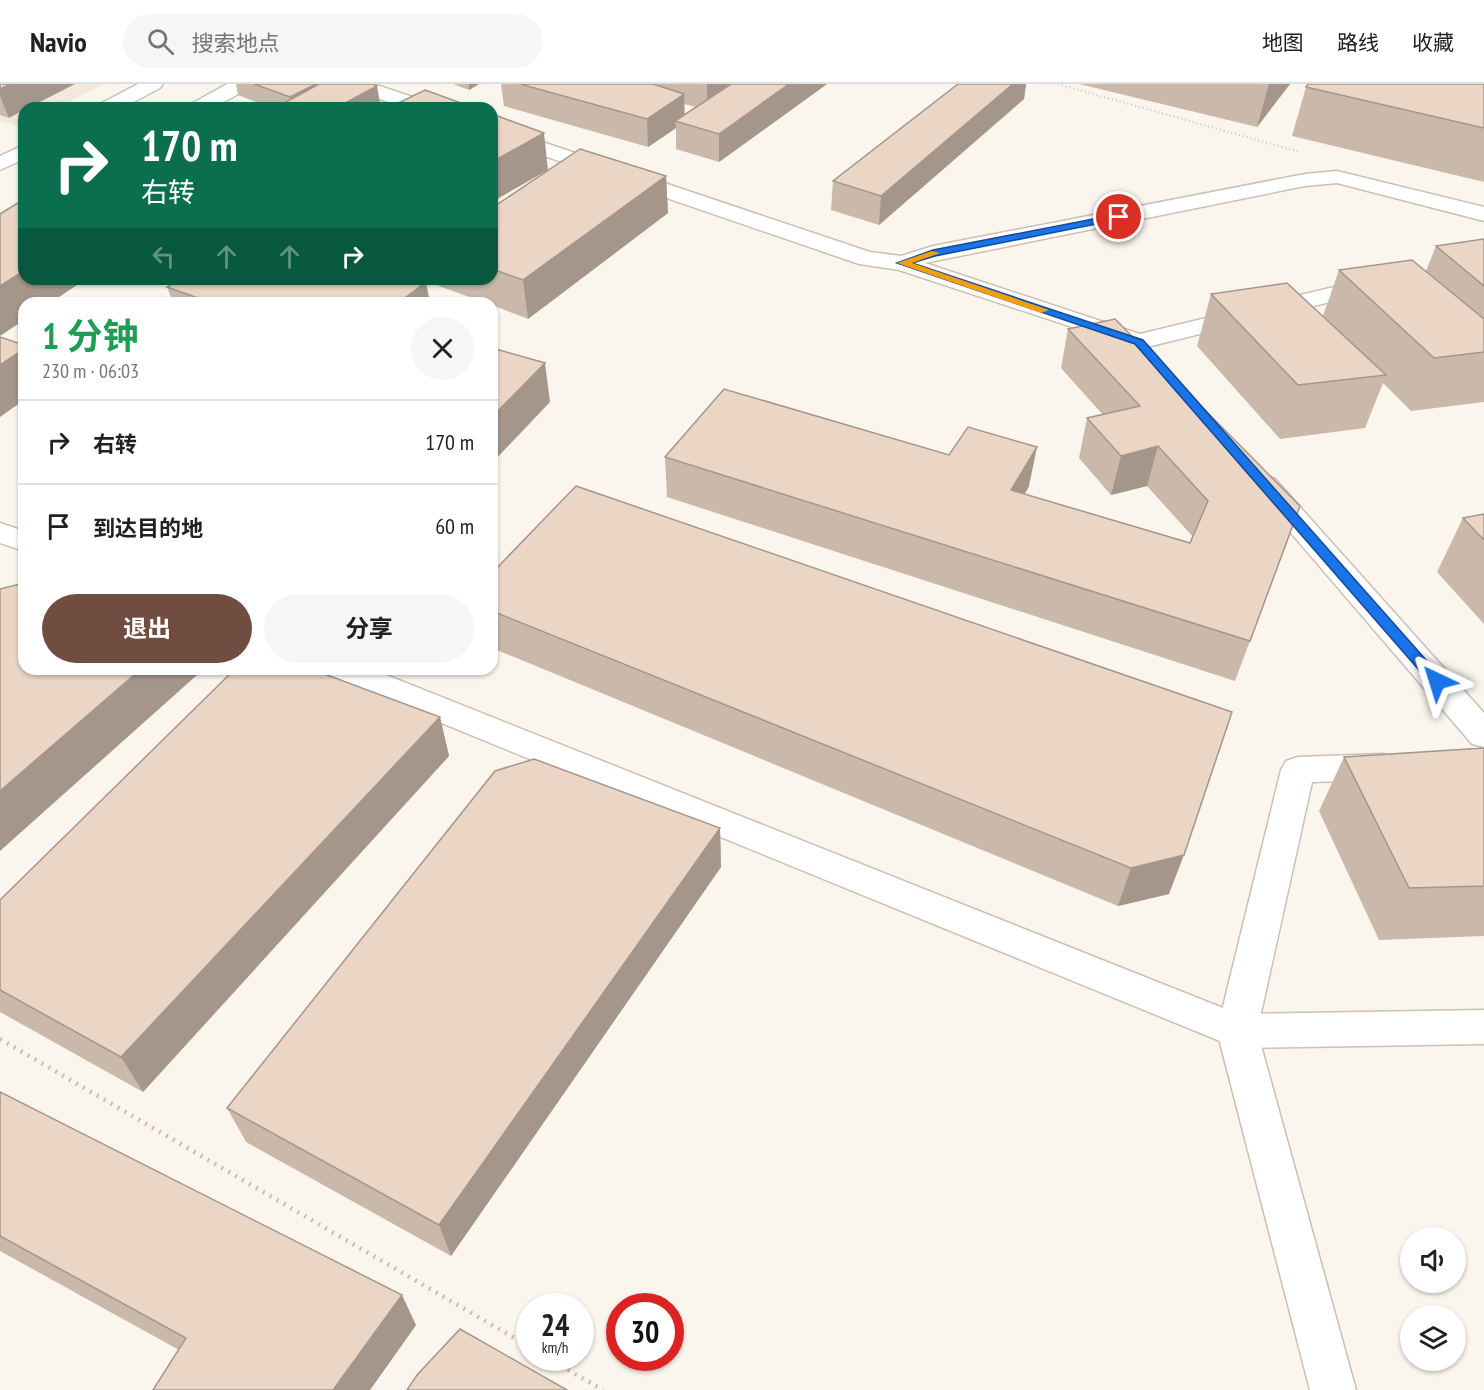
<!DOCTYPE html>
<html lang="zh">
<meta charset="utf-8">
<style>
:root{--surface:#fff;--page:#f6f6f6;--text:#202124;--muted:#757577;--line:#e0e0e0;--accent:#714c40}
body{margin:0;font-family:"PT Sans Narrow","Noto Sans SC",sans-serif;background:var(--page);color:var(--text);height:100vh;display:flex;flex-direction:column;font-size:22px;white-space:nowrap}
*{box-sizing:border-box;margin:0}
p{font-size:20px;color:var(--muted)}
.icon{flex:none;width:33px;height:33px;fill:none;stroke:currentColor;stroke-width:2;stroke-linecap:round;stroke-linejoin:round}
.map{position:relative;flex:1;overflow:hidden}
.details{position:absolute;left:18px;top:213px;width:480px;height:378px;display:flex;flex-direction:column;background:var(--surface);border-radius:18px;box-shadow:0 2px 4px #0004}
.details>*{flex:none}
.hud{position:absolute;left:18px;top:18px;width:480px;height:183px;border-radius:18px;box-shadow:0 2px 4px #0004;background:#0b6e4f;color:#fff;overflow:hidden}
.tools{position:absolute;left:1400px;top:1143px;display:grid;gap:12px}
.tools a{display:grid;place-items:center;width:66px;height:66px;border-radius:50%;background:var(--surface);box-shadow:0 2px 4px #0004;font-size:30px}
.speed{position:absolute;left:516px;top:1209px;display:flex;gap:12px;font-size:30px;font-weight:700;text-align:center}
.speed>*{display:grid;place-content:center;width:78px;height:78px;border-radius:50%;background:var(--surface);box-shadow:0 2px 4px #0004;line-height:1}
.speed small{font-size:15px;font-weight:400}
.speed .limit{border:9px solid #d22;background:#fff;color:#111}
.pin{position:absolute;display:grid;place-items:center;width:51px;height:51px;color:#fff;margin:-26px;border:3px solid #fff;border-radius:50%;box-shadow:0 2px 6px #0007}
.me{position:absolute;width:66px;margin:-33px;rotate:319deg;stroke-linejoin:round;filter:drop-shadow(0 0 4px #0008)}
.turn{display:flex;align-items:center;gap:21px;height:126px;padding:0 24px;font-size:27px}
.turn .icon{width:78px;height:78px;stroke-width:2.5}
.turn b{display:block;font-size:42px;line-height:51px}
.lanes{display:flex;align-items:center;height:57px;padding:0 24px;background:#0003;justify-content:center;gap:30px;direction:ltr}
.lanes .off{opacity:.35}
.round{display:grid;place-items:center;flex:none;width:63px;height:63px;border-radius:32px;background:var(--page)}
.overview{display:flex;align-items:center;justify-content:space-between;height:102px;padding:0 24px}
h1{font-size:36px;font-weight:700;line-height:45px;color:#1e9e55}
.button{display:flex;gap:12px;margin-top:auto;padding:12px 24px}
.button a{flex:1;height:69px;border-radius:36px;background:var(--accent);color:#fff;font-size:24px;font-weight:700;line-height:69px;text-align:center}
.button a+a{background:var(--page);color:var(--text)}
ul{padding:0;list-style:none}
li{display:flex;align-items:center;gap:18px;height:84px;padding:0 24px;border-top:2px solid var(--line)}
li div{flex:1}
li b{display:block;font-size:22px}
li em{font-style:normal}
header{display:flex;align-items:center;gap:36px;box-sizing:border-box;height:84px;padding:0 30px;background:var(--surface);border-bottom:2px solid var(--line)}
header strong{font-size:28px}
nav{display:flex;gap:33px;margin-inline-start:auto;font-size:21px}
.search{width:420px;height:54px;background:var(--page);display:flex;align-items:center;gap:15px;box-sizing:border-box;padding:0 21px;border-radius:33px;color:var(--muted);font-size:22px}
.map>svg:first-child{display:block}
.residential{fill:#f2e8dc}
.lines{fill:none;stroke-linecap:round;stroke-linejoin:round}
.street-casing{stroke:#ccbfb4;stroke-width:3}
.secondary-casing{stroke:#cec0b2;stroke-width:3}
.path-far1{stroke:#d2bbaa;stroke-width:2;stroke-dasharray:1 3;stroke-linecap:butt}
.path{stroke:#d2bbaa;stroke-width:4.5;stroke-dasharray:2 6;stroke-linecap:butt}
.street{fill:#fff;fill-rule:evenodd}
.secondary{fill:#fff;fill-rule:evenodd}
.wall{fill:#cab8aa;fill-rule:evenodd}
.shaded-wall{fill:#a4968b}
.building{fill:#ebd6c6;stroke:#a4968b;stroke-width:1.5}
.route{fill:#1a73e8;stroke:#114b97;stroke-width:1.5}
.slow{fill:#f59e0b}
</style>
<header>
<strong>Navio</strong>
<div class="search"><svg class="icon" aria-label="search" viewBox="0 0 24 24"><circle cx="10" cy="10" r="6"/><path d="M15 15l6 6"/></svg>搜索地点</div>
<nav><a>地图</a><a>路线</a><a>收藏</a></nav>
</header>
<div class="map">
<svg width="1484" height="1306" viewBox="0 0 1484 1306">
<rect width="100%" height="100%" fill="#fbf6ed"/>
<polygon class="residential" points="0,0 104,0 57,24 24,24 24,41 20,43 0,37"/>
<g class="lines">
<g class="street-casing">
<g id="street">
<polygon points="345,0 374,0 433,20 436,24 406,24 348,4"/>
<polygon points="492,41 870,168 901,172 933,162 1305,90 1337,87 1484,123 1484,137 1337,99 1305,102 925,179 1140,250 1375,193 1383,195 1387,200 1383,205 1139,265 899,186 859,180 492,54"/>
<polygon points="1265,392 1275,395 1484,629 1484,663 1472,660 1255,407 1251,401 1255,395"/>
<polygon points="1383,670 1395,674 1400,683 1395,692 1383,696 1312,698 1257,947 1356,1306 1310,1306 1217,947 1281,686 1286,677 1298,673"/>
</g>
</g>
<g class="secondary-casing">
<g id="secondary">
<polygon points="138,0 163,0 160,4 122,24 97,24 100,20"/>
<polygon points="227,0 252,0 249,4 213,24 188,24 191,20"/>
<polygon points="24,61 24,75 0,86 0,72"/>
<polygon points="0,439 24,447 24,467 0,459"/>
<polygon points="324,585 371,585 1238,930 1484,926 1484,960 1237,964 329,593"/>
</g>
</g>
<polyline class="path-far1" points="1058,0 1300,68"/>
<g class="path">
<polyline points="0,955 530,1263"/>
<polyline points="547,1274 603,1306"/>
</g>
<use href="#street" class="street"/>
<use href="#secondary" class="secondary"/>
</g>
<g class="wall">
<polygon points="0,0 9,34 0,31"/>
<polygon points="236,0 373,0 381,24 272,24 238,11"/>
<polygon points="453,0 479,0 469,6"/>
<path d="M 501,0 L 827,0 L 719,78 L 676,65 L 676,44 L 648,63 L 504,22 ZM 684,20 L 695,23 L 684,31 Z"/>
<polygon points="958,0 1026,0 1024,15 879,141 831,126 833,97"/>
<polygon points="1079,0 1290,0 1257,43"/>
<polygon points="1484,0 1484,98 1292,52 1306,3"/>
<polygon points="666,92 668,129 528,235 492,221 492,219 486,219 439,202 438,195 492,195 492,124"/>
<polygon points="1484,155 1484,318 1411,327 1383,299 1365,344 1280,355 1197,262 1211,210 1323,232 1339,186 1426,187 1436,162"/>
<polygon points="167,203 430,219 173,219"/>
<polygon points="1068,245 1300,422 1235,597 667,413 665,373 1029,402 1025,410 1190,459 1193,453 1147,402 1111,411 1079,374 1087,334 1103,331 1061,284"/>
<polygon points="576,402 1169,810 1118,822 492,564 492,489"/>
<polygon points="1484,430 1484,540 1437,488 1463,434"/>
<polygon points="440,633 449,672 143,1008 0,928 0,816"/>
<polygon points="1484,664 1484,852 1379,856 1319,727 1344,673"/>
<polygon points="720,744 721,783 451,1172 246,1058 227,1024"/>
<polygon points="0,1008 416,1241 370,1306 153,1306 179,1266 0,1167"/>
</g>
<g class="shaded-wall">
<polygon points="10,0 75,0 28,24 24,24 24,26 9,34 0,12 0,5"/>
<polygon points="316,0 336,0 293,24 290,13"/>
<polygon points="469,0 479,0 469,6"/>
<polygon points="707,0 745,0 707,28"/>
<polygon points="789,0 827,0 719,78 719,50"/>
<polygon points="1013,0 1026,0 1024,15 879,141 881,112"/>
<polygon points="1269,0 1290,0 1257,43"/>
<polygon points="377,2 381,24 336,24"/>
<polygon points="684,10 685,37 675,37 676,44 648,63 647,35"/>
<polygon points="544,49 548,86 492,118 492,78"/>
<polygon points="666,92 668,129 528,235 523,196"/>
<polygon points="24,187 24,195 86,195 50,219 24,219 24,236 0,252 0,202"/>
<polygon points="426,198 430,219 398,219"/>
<polygon points="24,265 24,316 0,333 0,281"/>
<polygon points="545,279 550,318 492,379 492,333"/>
<polygon points="1158,362 1147,402 1111,411 1121,372"/>
<polygon points="1037,363 1029,402 1004,446 1011,406"/>
<polygon points="141,585 194,585 197,591 0,767 0,707"/>
<polygon points="440,633 449,672 143,1008 121,973"/>
<polygon points="720,744 721,783 451,1172 439,1141"/>
<polygon points="1184,771 1169,810 1118,822 1131,784"/>
<polygon points="402,1211 416,1241 370,1306 333,1306"/>
</g>
<g class="building">
<polygon points="0,0 10,0 0,5"/>
<polygon points="254,0 316,0 290,13"/>
<polygon points="319,0 373,0 377,2 336,24 275,24"/>
<polygon points="520,0 653,0 684,10 647,35"/>
<polygon points="731,0 789,0 719,50 675,37"/>
<polygon points="958,0 1013,0 881,112 833,97"/>
<polygon points="1308,0 1484,0 1484,44 1306,3"/>
<polygon points="425,6 475,24 388,24"/>
<polygon points="492,30 544,49 492,78"/>
<polygon points="580,65 666,92 523,196 492,185 492,124"/>
<polygon points="24,115 24,187 0,202 0,130"/>
<polygon points="1484,155 1484,202 1436,162"/>
<polygon points="1412,176 1484,235 1484,268 1434,274 1339,186"/>
<polygon points="180,195 418,195 426,198 398,219 212,219 167,203"/>
<polygon points="1287,199 1386,291 1298,301 1211,210"/>
<polygon points="1115,235 1300,422 1250,557 665,373 724,305 949,371 968,343 1037,363 1011,406 1190,459 1208,417 1158,362 1121,372 1087,334 1140,322 1068,245"/>
<polygon points="0,253 24,261 24,265 0,281"/>
<polygon points="492,264 545,279 492,333"/>
<polygon points="576,402 1232,628 1184,771 1131,784 492,527 492,489"/>
<polygon points="1484,430 1484,456 1463,434"/>
<polygon points="24,499 24,585 141,585 0,707 0,505"/>
<polygon points="235,585 311,585 440,633 121,973 0,906 0,816"/>
<polygon points="1484,664 1484,802 1409,804 1344,673"/>
<polygon points="534,675 720,744 439,1141 227,1024 495,687"/>
<polygon points="0,1008 402,1211 333,1306 153,1306 186,1254 0,1152"/>
<polygon points="460,1245 567,1306 407,1306 417,1291"/>
</g>
<polygon class="route" points="1119,130 1122,131 1122,135 935,172 912,179 1143,256 1442,594 1444,597 1442,601 1432,601 1135,260 897,179 933,166"/>
<polygon class="slow" points="932,167 940,169 912,179 1049,226 1041,229 897,179"/>
</svg>
<div class="tools">
<a><svg class="icon" aria-label="sound" viewBox="0 0 24 24"><path d="M4 9h4l5-4v14l-5-4H4zM17 9q2 3 0 6"/></svg></a>
<a><svg class="icon" aria-label="layers" viewBox="0 0 24 24"><path d="M12 4l9 5-9 5-9-5zM3 14l9 5 9-5"/></svg></a>
</div>
<div class="speed"><div>24<small>km/h</small></div><div class="limit">30</div></div>
<div class="pin" style="left:1119px;top:133px;background:#d93025"><svg class="icon" aria-label="arrive" viewBox="0 0 24 24"><path d="M6 21V4h12l-3 4 3 4H6"/></svg></div>
<svg class="me" style="left:1437px;top:597px" viewBox="-20 -20 40 40"><path d="M0-17L14 15 0 8-14 15z" fill="#1a73e8" stroke="#fff" stroke-width="4"/></svg>
<div class="hud">
<div class="turn"><svg class="icon" aria-label="right" viewBox="0 0 24 24"><path d="M7 20v-9h11M14 6l5 5-5 5"/></svg><div><b>170 m</b>右转</div></div>
<div class="lanes"><svg class="icon off" aria-label="left" viewBox="0 0 24 24"><path d="M17 20v-9H6M10 6l-5 5 5 5"/></svg><svg class="icon off" aria-label="ahead" viewBox="0 0 24 24"><path d="M12 20V5M6 11l6-6 6 6"/></svg><svg class="icon off" aria-label="ahead" viewBox="0 0 24 24"><path d="M12 20V5M6 11l6-6 6 6"/></svg><svg class="icon" aria-label="right" viewBox="0 0 24 24"><path d="M7 20v-9h11M14 6l5 5-5 5"/></svg></div>
</div>
<section class="details">
<div class="overview"><div><h1>1 分钟</h1><p>230 m · 06:03</p></div><a class="round"><svg class="icon" aria-label="close" viewBox="0 0 24 24"><path d="M6 6l12 12M18 6L6 18"/></svg></a></div>
<ul>
<li><svg class="icon" aria-label="right" viewBox="0 0 24 24"><path d="M7 20v-9h11M14 6l5 5-5 5"/></svg><div><b>右转</b></div><em>170 m</em></li>
<li><svg class="icon" aria-label="arrive" viewBox="0 0 24 24"><path d="M6 21V4h12l-3 4 3 4H6"/></svg><div><b>到达目的地</b></div><em>60 m</em></li>
</ul>
<div class="button"><a>退出</a><a>分享</a></div>
</section>
</div>
